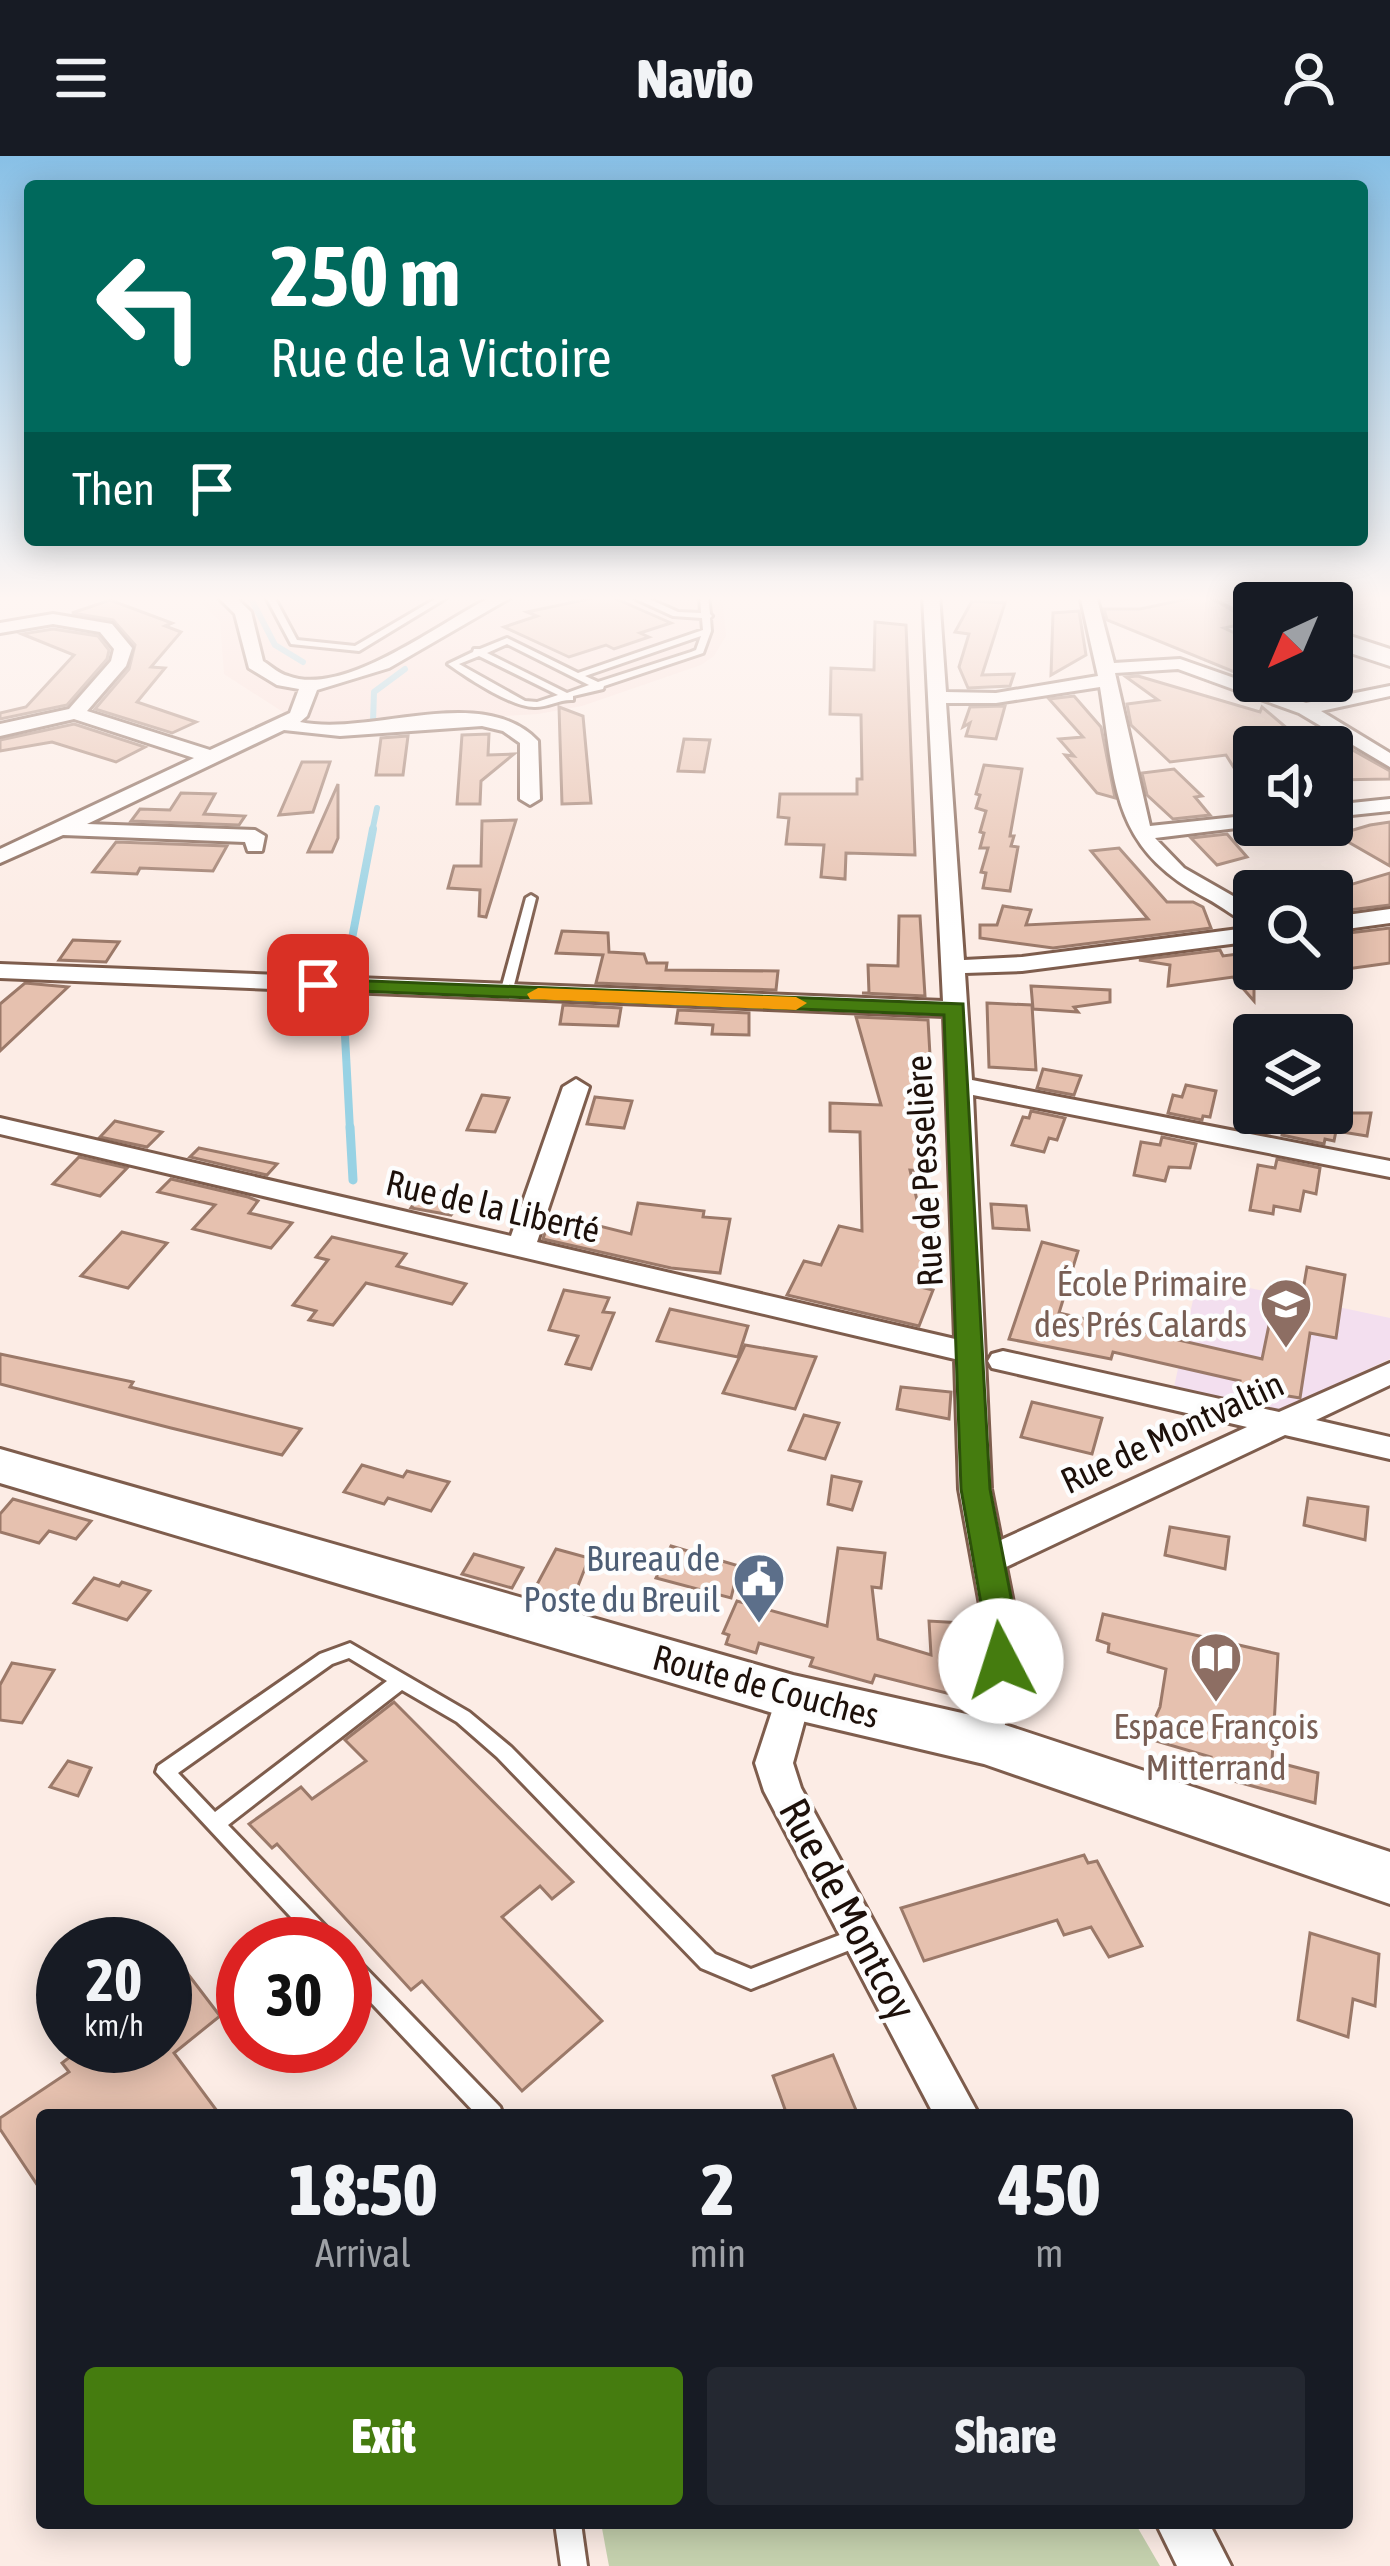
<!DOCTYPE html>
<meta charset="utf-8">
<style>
:root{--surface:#171b24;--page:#242831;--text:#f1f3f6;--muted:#9ea1a6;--accent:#457c0f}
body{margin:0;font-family:"Asap Condensed",sans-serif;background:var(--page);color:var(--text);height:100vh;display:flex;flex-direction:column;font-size:45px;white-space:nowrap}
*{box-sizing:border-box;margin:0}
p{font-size:39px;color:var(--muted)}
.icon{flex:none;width:66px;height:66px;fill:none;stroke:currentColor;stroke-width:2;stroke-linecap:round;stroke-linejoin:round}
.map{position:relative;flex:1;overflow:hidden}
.sheet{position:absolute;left:36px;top:1953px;width:1317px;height:420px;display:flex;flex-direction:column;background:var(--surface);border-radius:12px;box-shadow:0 6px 30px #0003}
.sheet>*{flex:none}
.banner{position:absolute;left:24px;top:24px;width:1344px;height:366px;border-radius:12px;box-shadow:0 6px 30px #0003;background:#00695c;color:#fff;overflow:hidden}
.needle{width:78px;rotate:224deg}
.controls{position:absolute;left:1233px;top:426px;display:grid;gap:24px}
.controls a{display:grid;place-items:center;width:120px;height:120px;border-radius:12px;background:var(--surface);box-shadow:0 6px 30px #0003;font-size:60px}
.speed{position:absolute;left:36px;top:1761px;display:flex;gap:24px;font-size:60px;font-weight:700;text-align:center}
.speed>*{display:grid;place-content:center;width:156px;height:156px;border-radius:50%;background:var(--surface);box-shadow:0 6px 30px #0003;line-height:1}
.speed small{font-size:30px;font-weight:400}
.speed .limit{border:18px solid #d22;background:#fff;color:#111}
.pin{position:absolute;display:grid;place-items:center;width:102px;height:102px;color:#fff;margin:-51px;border-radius:24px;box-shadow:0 6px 18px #0006}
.me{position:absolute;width:132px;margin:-66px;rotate:355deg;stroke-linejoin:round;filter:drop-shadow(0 0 9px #0008)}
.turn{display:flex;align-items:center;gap:42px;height:252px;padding:0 48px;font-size:54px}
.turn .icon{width:156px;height:156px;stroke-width:2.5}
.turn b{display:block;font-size:84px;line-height:102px}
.then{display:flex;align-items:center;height:114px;padding:0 48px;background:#0003;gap:24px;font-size:45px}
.eta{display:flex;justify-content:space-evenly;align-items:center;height:204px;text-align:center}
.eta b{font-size:72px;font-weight:800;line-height:84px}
.button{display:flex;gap:24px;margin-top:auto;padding:24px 48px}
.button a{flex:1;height:138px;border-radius:12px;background:var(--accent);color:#fff;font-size:48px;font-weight:800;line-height:138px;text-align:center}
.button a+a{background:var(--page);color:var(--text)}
header{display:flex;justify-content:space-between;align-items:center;height:156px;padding:0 48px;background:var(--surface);font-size:54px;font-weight:800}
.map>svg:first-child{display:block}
.commercial{fill:#f9dfd9}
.education{fill:#f3dfef}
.green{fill:#c5d1ae}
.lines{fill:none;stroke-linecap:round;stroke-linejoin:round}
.stream-far2{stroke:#98d2e4;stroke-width:6}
.stream-far1{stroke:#98d2e4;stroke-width:8}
.stream{stroke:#98d2e4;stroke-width:9}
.building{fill:#e6c1af;stroke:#9b7969;stroke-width:3}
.lane-casing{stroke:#7e5d4d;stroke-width:6}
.street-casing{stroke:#7e5d4d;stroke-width:6}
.secondary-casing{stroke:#7e5d4d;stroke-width:6}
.lane{fill:#fff;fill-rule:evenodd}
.street{fill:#fff;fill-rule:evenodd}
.secondary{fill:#fff;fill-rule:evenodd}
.route{fill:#457c0f;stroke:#2d510a;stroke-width:3}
.slow{fill:#f59e0b}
.labels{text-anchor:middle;stroke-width:9;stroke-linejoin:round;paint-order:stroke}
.street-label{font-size:36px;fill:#1d100a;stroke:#fdfdfd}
.education-label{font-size:36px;fill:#785e54;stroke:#fdfdfd;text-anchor:end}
.service-label{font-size:36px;fill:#4e5e75;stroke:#fdfdfd;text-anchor:end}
.near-street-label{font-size:42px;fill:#1d100a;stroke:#fdfdfd}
</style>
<header><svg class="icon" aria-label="menu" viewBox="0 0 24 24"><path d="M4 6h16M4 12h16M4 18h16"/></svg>Navio<svg class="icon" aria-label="person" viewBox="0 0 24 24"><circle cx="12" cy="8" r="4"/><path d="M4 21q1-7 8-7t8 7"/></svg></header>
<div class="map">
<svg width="1390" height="2410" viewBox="0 0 1390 2410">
<rect width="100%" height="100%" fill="#fcece5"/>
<polygon class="commercial" points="193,439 722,439 726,480 714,500 701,509 582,550 538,558 332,570 286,558 224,518 220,465"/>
<polygon class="education" points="1198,1121 1390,1162 1390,1203 1277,1255 1174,1231"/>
<polygon class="green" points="601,2367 1135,2367 1160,2410 609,2410"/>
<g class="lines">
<g class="stream-far2">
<polyline points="249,439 275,489 303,506"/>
<polyline points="373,566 374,536 405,513"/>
<polyline points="372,676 377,652"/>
</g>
<g class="stream-far1">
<polyline points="345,819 373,673"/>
<polyline points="343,842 350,974"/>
</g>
<polyline class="stream" points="350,971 353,1024"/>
</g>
<g class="building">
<polygon points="607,439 671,467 640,477 649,481 614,493 606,489 569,501 504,471 537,460 527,456"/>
<polygon points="1206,439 1252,466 1224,472 1254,486 1254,524 1107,464 1104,453 1140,453"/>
<polygon points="110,444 172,467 165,470 181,476 151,511 165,512 137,546 196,566 172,577 95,553 129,513 135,489 113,464 72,457"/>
<polygon points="972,445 1005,447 982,519 1014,518 1010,530 968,532 959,511 969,478 955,476"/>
<polygon points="1079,455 1086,499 1051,519 1053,457"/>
<polygon points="875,466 906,469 915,699 846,697 845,723 821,721 824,689 786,688 789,662 778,661 780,638 857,638 857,623 862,623 861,559 830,558 831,512 874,514"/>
<polygon points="53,473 98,480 109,494 107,503 67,549 0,563 0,557 26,551 74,499 22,478"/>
<polygon points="1138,520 1260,556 1262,551 1309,591 1254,591 1254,644 1226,599 1170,606 1131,569 1127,548 1158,544 1126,521"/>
<polygon points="1074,540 1101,571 1115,642 1097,637 1065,599 1074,600 1059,583 1083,581 1049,543"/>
<polygon points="1005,550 996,583 966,580 970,567 963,571 970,551"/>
<polygon points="559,551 583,560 591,647 562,648"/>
<polygon points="74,568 145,591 116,606 52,586 0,595 0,584"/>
<polygon points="489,578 488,599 514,598 481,625 480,648 457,648 462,579"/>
<polygon points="408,580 403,619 376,619 381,582"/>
<polygon points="684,583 710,584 704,616 678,615"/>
<polygon points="1332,592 1349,592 1390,615 1390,623 1332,624"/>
<polygon points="302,606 330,606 313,656 279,659"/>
<polygon points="984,609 1022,613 1010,680 1014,680 1011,690 1018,691 1010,735 983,732 986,717 981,716 988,692 980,692 984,677 980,676 986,655 976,652 980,639 976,638"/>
<polygon points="1174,613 1202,640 1195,641 1210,659 1173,663 1147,639 1142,617"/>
<polygon points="338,628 338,682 332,696 308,696"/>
<polygon points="181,637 215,638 204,658 245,660 239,669 131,665 140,653 170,654"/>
<polygon points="516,664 486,761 479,760 480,734 448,732 454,710 481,710 482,665"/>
<polygon points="1390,666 1390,710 1336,679 1370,669"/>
<polygon points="1227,678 1247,701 1217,709 1191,682"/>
<polygon points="116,686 227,690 213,715 140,712 137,718 93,716"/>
<polygon points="1119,692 1167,746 1193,746 1203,751 1211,772 1053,792 980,782 980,769 997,769 1003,750 1031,754 1026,769 1148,763 1091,695"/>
<polygon points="1390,717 1390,749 1332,756 1332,734"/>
<polygon points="899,760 920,760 925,840 862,837 869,837 868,809 898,810"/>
<polygon points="1390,772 1390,807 1332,815 1332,779"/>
<polygon points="562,775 608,777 609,796 644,798 647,807 667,807 666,814 778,815 776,834 596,827 603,799 556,797"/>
<polygon points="73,784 119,786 106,806 59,804"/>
<polygon points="1220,794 1223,800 1254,796 1254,845 1233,821 1168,830 1170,809 1139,804"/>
<polygon points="25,827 68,831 0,895 0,848"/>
<polygon points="1031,830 1110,834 1110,846 1074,851 1078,856 1033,853"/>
<polygon points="987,847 1032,849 1036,914 989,911"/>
<polygon points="563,849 621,852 618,870 560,868"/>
<polygon points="678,854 749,857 749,879 712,878 713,869 676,867"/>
<polygon points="856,861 928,864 930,899 923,899 930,1015 910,1014 920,1057 934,1058 935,1088 916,1130 933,1134 919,1170 787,1139 804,1105 821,1109 839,1070 862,1075 860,976 830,975 830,947 881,949"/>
<polygon points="1043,913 1081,920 1074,939 1037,932"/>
<polygon points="1186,929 1216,935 1210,961 1203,960 1202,964 1168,957 1173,939 1182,941"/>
<polygon points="482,939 509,942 495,976 467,974"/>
<polygon points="595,941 632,945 624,972 587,968"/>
<polygon points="1031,955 1065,962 1057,984 1049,982 1044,996 1012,989 1023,961 1029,962"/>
<polygon points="1286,957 1371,957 1367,980 1336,975 1334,985 1325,983 1324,988 1282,979"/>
<polygon points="115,965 162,976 147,991 100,981"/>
<polygon points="1162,981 1196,988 1190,1012 1169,1011 1165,1025 1134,1019 1141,986 1160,989"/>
<polygon points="199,992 277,1008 267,1019 190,1001"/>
<polygon points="79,1001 127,1012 100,1040 53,1028"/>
<polygon points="1277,1003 1320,1012 1316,1038 1304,1035 1300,1055 1274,1050 1273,1058 1250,1054 1258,1009 1275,1012"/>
<polygon points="171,1023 248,1041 258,1045 249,1057 292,1067 271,1092 193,1073 215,1049 158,1036"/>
<polygon points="424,1032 464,1040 451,1059 411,1052"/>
<polygon points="638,1047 704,1055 703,1061 730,1063 720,1117 671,1112 543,1083 551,1058 581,1062 587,1067 631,1078"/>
<polygon points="991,1048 1026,1050 1029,1074 993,1072"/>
<polygon points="122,1076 167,1087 128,1132 81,1120"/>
<polygon points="332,1081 406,1098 397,1110 466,1128 452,1148 366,1127 333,1169 309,1164 316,1155 293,1149 328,1104 316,1101"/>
<polygon points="1042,1086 1078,1095 1059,1157 1262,1203 1275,1140 1301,1146 1307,1111 1345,1119 1336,1182 1310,1177 1300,1242 1239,1232 1240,1225 1113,1196 1111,1203 1009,1183"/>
<polygon points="564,1134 609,1142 603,1156 614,1157 591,1213 566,1208 578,1180 549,1174"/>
<polygon points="670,1153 748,1170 738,1201 657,1185"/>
<polygon points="745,1189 816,1201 795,1253 723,1237"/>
<polygon points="0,1198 133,1226 130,1231 301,1273 282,1299 171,1272 0,1228"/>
<polygon points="901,1231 951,1236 949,1263 897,1253"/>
<polygon points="1032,1246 1102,1262 1092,1298 1021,1281"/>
<polygon points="804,1259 839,1267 825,1303 789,1294"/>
<polygon points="362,1309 403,1321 407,1315 449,1326 431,1355 388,1342 384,1348 344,1336"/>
<polygon points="832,1320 861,1326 852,1354 828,1348"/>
<polygon points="1308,1342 1368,1351 1365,1384 1304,1369"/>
<polygon points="13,1343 91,1365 76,1383 49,1375 39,1387 0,1376 0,1358"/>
<polygon points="1170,1371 1229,1381 1225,1413 1165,1399"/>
<polygon points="671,1390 739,1410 731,1442 656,1422"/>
<polygon points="838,1392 885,1397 881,1432 872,1431 878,1483 931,1499 929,1465 963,1467 963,1481 977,1483 966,1542 875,1519 872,1527 810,1510 813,1502 759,1487 756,1497 726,1488 729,1479 723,1477 737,1445 827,1470"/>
<polygon points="556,1393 589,1402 572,1445 534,1434"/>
<polygon points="474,1398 523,1412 512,1432 462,1418"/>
<polygon points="94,1422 119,1430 122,1426 150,1435 127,1464 74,1447"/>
<polygon points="1103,1458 1278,1498 1272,1605 1318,1617 1315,1647 1208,1618 1211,1601 1146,1582 1160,1551 1166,1513 1108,1496 1109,1488 1097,1484"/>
<polygon points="12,1507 54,1514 22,1567 0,1564 0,1529"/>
<polygon points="394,1546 573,1726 552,1743 540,1730 502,1761 602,1865 522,1935 422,1825 411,1834 277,1688 272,1692 249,1668 301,1631 312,1643 366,1605 345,1584"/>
<polygon points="68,1605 91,1612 78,1640 50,1631"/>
<polygon points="1084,1699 1088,1707 1097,1705 1142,1790 1109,1801 1091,1771 1064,1779 1057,1764 924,1805 901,1752"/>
<polygon points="1310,1777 1379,1798 1375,1850 1353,1843 1348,1881 1298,1864"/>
<polygon points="165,1788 220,1860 174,1897 220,1959 42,1959 42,2036 0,1973 0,1962 69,1916 62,1907 84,1890 165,1890"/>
<polygon points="833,1899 858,1959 787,1959 773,1920"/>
</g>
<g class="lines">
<g class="lane-casing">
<g id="lane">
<polygon points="265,439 273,439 297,484 355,490 442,439 451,439 359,495 291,488"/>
<path d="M 639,439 L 651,439 L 647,442 L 678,456 L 701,457 L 700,439 L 708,439 L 710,458 L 712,460 L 710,462 L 711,475 L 703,497 L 604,530 L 603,533 L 573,540 L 573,544 C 560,543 549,551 535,551 C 513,552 466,521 448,508 L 473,496 L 474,493 L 480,493 L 507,482 L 578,517 L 703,474 L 702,462 L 673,460 L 636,443 L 635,441 ZM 701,480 L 696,494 L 691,496 L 598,526 L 585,520 ZM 507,488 L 589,529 L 567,537 L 487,497 ZM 479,500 L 558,539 L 537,546 L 525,545 L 459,508 Z"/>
<polygon points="531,739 536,742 512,837 510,839 502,839 500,837 526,742"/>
<path d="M 350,1487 L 469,1556 L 511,1591 L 715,1798 L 751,1813 L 858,1772 L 865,1774 L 868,1781 L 865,1788 L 751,1833 L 701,1812 L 497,1601 L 457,1566 L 402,1534 L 228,1669 L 336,1781 L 339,1788 L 316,1788 L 156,1616 L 158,1610 L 320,1498 ZM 349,1502 L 387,1525 L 215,1656 L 178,1617 L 332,1508 Z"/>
<polygon points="345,1796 352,1798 500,1951 503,1959 477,1959 345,1819"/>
<polygon points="555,2367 581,2367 587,2410 561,2410"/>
</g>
</g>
<g class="street-casing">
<g id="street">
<path d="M 216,439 L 233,439 L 251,456 L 263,505 C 271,510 279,518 288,520 C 346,542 442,464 495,439 L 515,439 L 389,512 L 317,534 L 307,560 L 300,566 C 371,581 482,526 538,585 L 540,643 L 530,649 L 520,643 L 520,587 L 503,575 L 482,570 L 340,580 L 284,574 L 87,668 L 255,674 L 265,680 L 262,695 L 248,695 L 245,686 L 63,679 L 0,707 L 0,693 L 194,602 L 74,563 L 0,580 L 0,568 L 69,553 L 111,505 L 114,493 L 100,476 L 53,468 L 0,477 L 0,467 L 53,458 L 112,468 L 132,492 L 126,510 L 87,555 L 210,594 L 290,557 L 299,533 L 277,529 L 249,512 L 235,458 Z"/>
<path d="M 923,439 L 939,439 L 946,536 L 996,537 L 1098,520 L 1080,439 L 1096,439 L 1114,507 L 1180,503 L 1306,547 L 1390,530 L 1390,540 L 1321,555 L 1390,597 L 1390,611 L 1299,557 L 1178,513 L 1115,517 L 1150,670 L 1254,659 L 1254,669 L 1261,669 L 1155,682 L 1184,712 L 1254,752 L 1254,770 C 1237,764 1222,750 1206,742 C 1110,691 1116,629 1100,531 L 996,547 L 946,547 L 964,804 L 1022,801 L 1254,771 L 1254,785 L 1022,815 L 965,817 L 972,924 L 1390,1005 L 1390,1021 L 973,939 L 991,1333 L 1001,1384 L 1247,1271 L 992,1212 L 988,1205 L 992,1198 L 1003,1195 L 1279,1256 L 1390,1207 L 1390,1229 L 1316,1264 L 1390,1281 L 1390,1303 L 1285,1279 L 1006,1411 L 1020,1482 L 1002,1585 L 997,1596 L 984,1600 L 971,1596 L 966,1585 L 986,1482 L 959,1333 L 955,1203 L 0,978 L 0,962 L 511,1080 L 563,931 L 576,923 L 589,931 L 537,1086 L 955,1183 L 944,860 L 0,822 L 0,808 L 943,845 Z"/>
<polygon points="1390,643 1390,655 1332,661 1332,649"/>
<polygon points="1390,753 1390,767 1332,775 1332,761"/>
<polygon points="793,1526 806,1531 811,1541 793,1607 801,1632 979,1959 934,1959 764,1635 755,1607 780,1531"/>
<polygon points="1156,2367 1209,2367 1231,2410 1177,2410"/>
</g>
</g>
<g class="secondary-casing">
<g id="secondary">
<polygon points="1210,439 1240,439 1257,447 1254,462"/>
<polygon points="1332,474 1390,493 1390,510 1332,491"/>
<polygon points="0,1293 793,1519 984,1562 1390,1696 1390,1748 984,1608 793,1563 0,1327"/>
</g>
</g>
<use href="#lane" class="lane"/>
<use href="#street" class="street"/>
<use href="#secondary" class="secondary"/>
</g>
<linearGradient id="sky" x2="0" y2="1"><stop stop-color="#88c0e6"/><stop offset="0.57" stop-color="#fef6f3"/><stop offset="1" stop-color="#fef6f3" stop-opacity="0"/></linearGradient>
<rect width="1390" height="776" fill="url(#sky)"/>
<polygon class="route" points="318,823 963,848 990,1333 1019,1482 1013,1514 1001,1518 990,1514 985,1505 987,1482 961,1333 944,859 311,833 311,824"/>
<polygon class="slow" points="538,832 796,841 807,847 796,854 530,843 527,838"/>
<defs>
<g id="school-pin" transform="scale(2.7)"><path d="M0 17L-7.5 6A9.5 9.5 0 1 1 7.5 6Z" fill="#8d6e63" stroke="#fdfdfd"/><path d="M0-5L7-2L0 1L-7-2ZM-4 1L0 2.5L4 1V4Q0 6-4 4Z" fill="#fff"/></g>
<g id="civic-pin" transform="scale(2.7)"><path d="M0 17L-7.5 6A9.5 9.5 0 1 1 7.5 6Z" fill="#5c6f8a" stroke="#fdfdfd"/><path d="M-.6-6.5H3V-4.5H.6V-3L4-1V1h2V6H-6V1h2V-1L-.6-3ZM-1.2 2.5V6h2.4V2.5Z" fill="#fff"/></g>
<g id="library-pin" transform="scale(2.7)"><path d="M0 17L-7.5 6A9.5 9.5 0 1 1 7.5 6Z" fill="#8d6e63" stroke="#fdfdfd"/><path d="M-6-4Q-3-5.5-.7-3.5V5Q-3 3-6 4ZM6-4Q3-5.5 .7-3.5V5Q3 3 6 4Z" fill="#fff"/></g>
</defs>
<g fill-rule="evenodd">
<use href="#school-pin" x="1286" y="1148"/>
<use href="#civic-pin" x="759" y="1423"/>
<use href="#library-pin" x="1216" y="1502"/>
</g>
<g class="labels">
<g class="street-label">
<text transform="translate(924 1015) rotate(-93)" y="13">Rue de Pesselière</text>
<text transform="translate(493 1050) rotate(13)" y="13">Rue de la Liberté</text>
<text transform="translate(1172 1276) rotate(-25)" y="13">Rue de Montvaltin</text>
<text transform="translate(766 1530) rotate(15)" y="13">Route de Couches</text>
</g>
<g class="education-label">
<text x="1247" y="1140">École Primaire<tspan x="1247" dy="41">des Prés Calards</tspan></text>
<text x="1216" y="1583" text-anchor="middle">Espace François<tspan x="1216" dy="41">Mitterrand</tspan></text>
</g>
<g class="service-label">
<text x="720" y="1415">Bureau de<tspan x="720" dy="41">Poste du Breuil</tspan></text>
</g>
<g class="near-street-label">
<text transform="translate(848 1753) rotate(62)" y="15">Rue de Montcoy</text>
</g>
</g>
</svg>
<div class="controls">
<a><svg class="needle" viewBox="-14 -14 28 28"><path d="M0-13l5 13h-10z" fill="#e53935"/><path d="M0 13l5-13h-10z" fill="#9ea1a6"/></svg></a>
<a><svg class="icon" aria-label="sound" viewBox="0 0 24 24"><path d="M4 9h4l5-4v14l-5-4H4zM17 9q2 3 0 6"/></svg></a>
<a><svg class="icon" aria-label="search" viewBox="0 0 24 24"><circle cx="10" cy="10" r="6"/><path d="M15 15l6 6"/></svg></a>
<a><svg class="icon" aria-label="layers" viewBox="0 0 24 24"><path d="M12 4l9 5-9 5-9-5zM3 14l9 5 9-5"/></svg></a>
</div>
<div class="speed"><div>20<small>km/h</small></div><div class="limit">30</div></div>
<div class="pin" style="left:318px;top:829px;background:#d93025"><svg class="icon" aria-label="arrive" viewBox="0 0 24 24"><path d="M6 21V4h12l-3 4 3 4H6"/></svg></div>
<svg class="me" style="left:1001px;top:1505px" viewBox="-20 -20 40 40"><circle r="19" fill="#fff"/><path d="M0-13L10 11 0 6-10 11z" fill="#457c0f"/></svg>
<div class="banner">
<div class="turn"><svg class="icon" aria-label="left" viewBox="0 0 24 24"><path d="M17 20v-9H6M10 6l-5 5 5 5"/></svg><div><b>250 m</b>Rue de la Victoire</div></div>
<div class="then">Then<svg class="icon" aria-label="arrive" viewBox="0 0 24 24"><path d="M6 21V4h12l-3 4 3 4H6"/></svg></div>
</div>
<section class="sheet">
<div class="eta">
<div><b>18:50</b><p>Arrival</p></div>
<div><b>2</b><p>min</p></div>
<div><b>450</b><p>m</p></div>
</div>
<div class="button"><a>Exit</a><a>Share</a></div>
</section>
</div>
